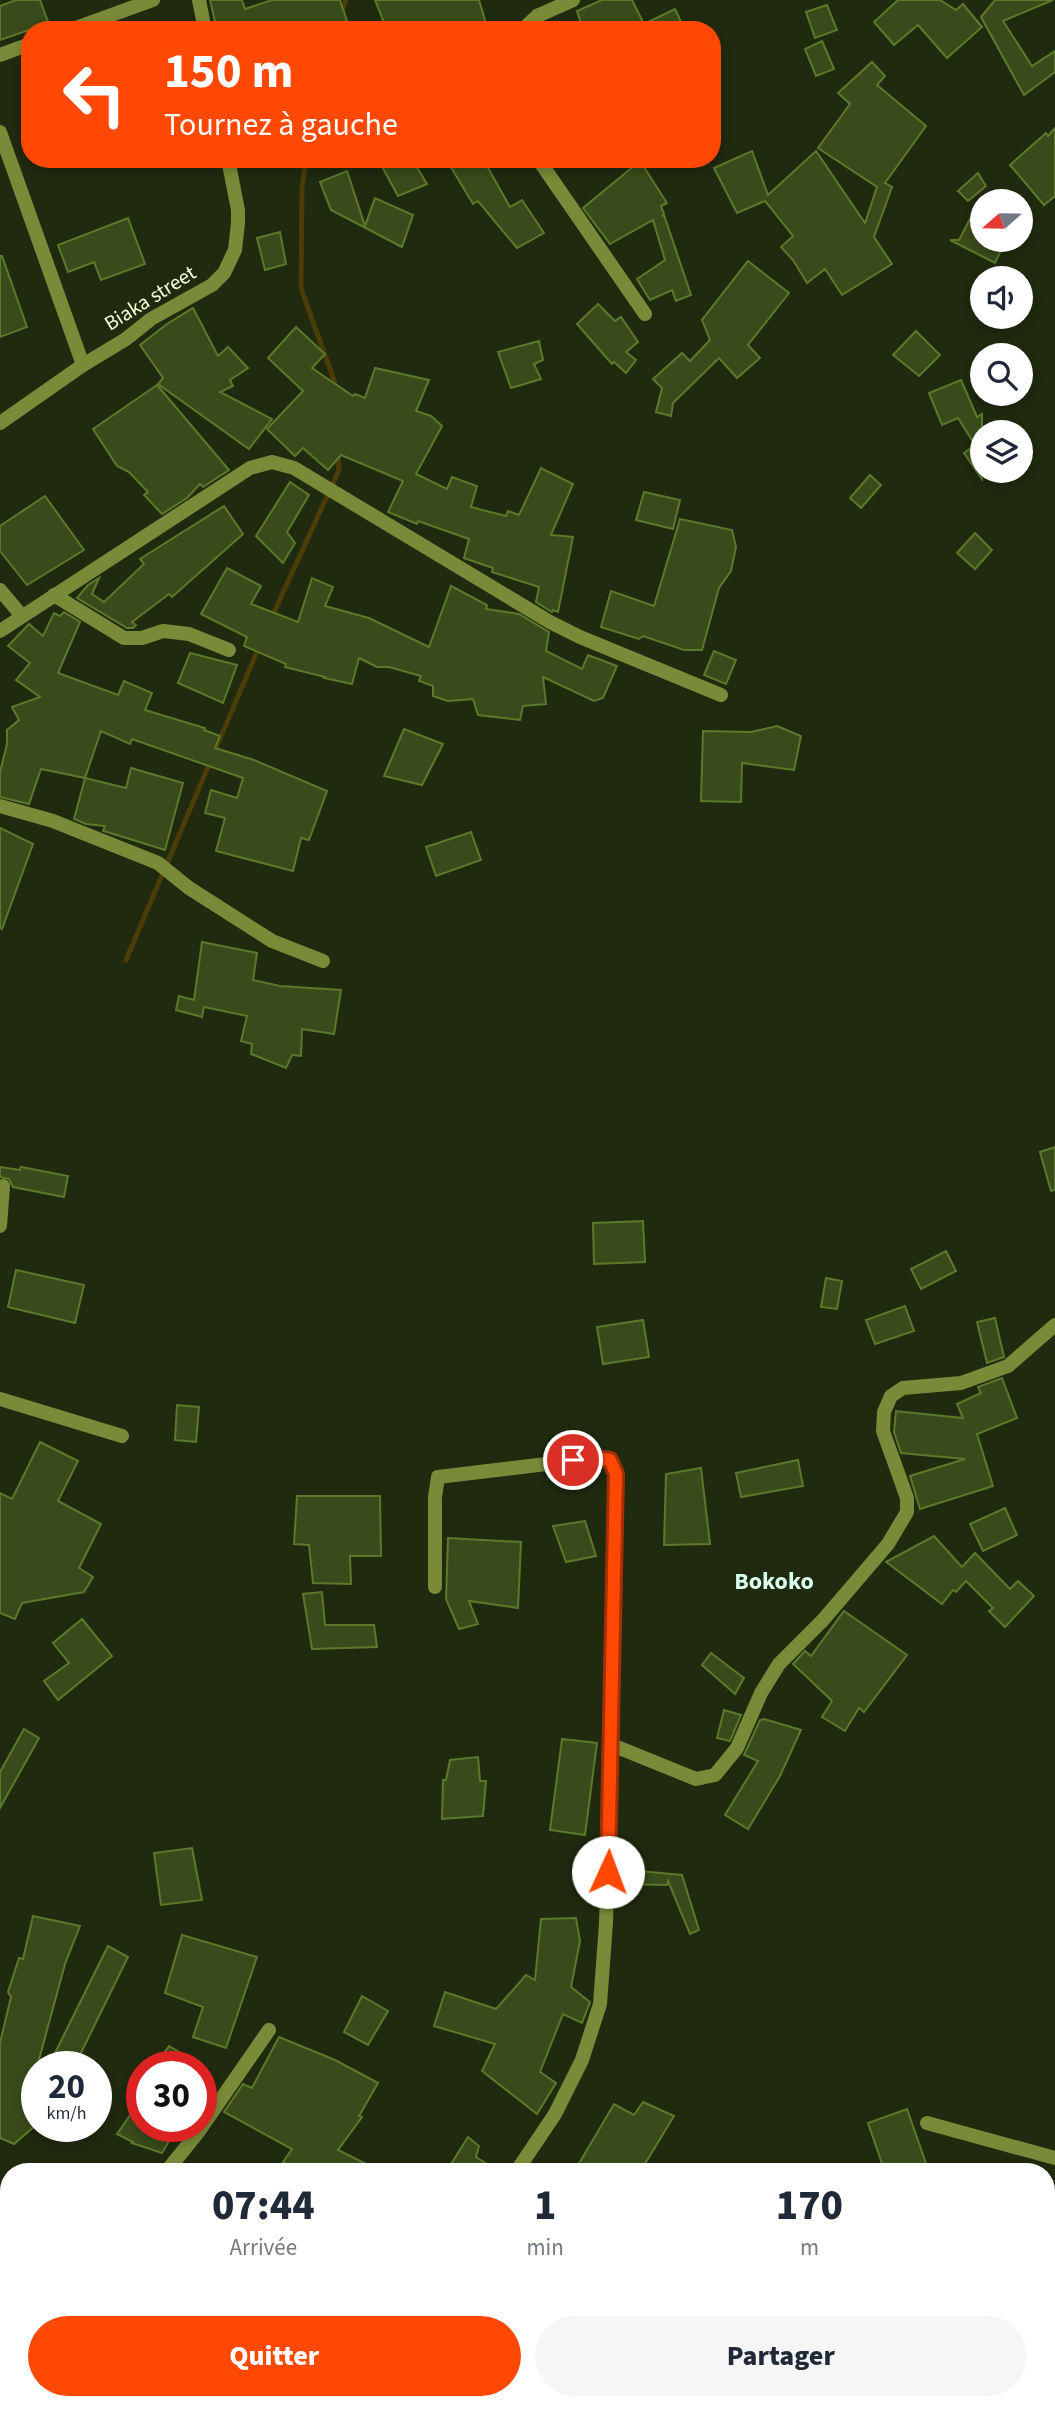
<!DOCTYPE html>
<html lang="fr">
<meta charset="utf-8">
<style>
:root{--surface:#fff;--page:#f6f6f7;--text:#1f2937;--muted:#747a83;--accent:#ff4803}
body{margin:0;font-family:"Source Sans 3",sans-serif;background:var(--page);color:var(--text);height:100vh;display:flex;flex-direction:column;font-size:26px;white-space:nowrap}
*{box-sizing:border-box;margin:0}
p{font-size:23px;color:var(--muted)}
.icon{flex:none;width:38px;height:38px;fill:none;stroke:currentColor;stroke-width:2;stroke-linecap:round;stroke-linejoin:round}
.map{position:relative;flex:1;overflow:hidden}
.sheet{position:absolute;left:0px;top:2163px;width:1055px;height:247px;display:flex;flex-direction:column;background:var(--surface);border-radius:28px 28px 0 0;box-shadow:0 4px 10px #0003}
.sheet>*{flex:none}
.banner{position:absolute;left:21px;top:21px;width:700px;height:147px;border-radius:28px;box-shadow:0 4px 10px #0003;background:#ff4803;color:#fff;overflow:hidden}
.needle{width:46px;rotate:250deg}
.fabs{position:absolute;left:970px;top:189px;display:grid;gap:14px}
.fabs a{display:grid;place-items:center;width:63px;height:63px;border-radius:50%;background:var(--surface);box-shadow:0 4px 10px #0003;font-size:35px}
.speed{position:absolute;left:21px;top:2051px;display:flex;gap:14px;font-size:35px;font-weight:700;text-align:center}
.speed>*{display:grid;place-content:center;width:91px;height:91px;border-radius:50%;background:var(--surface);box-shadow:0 4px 10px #0003;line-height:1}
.speed small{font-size:18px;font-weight:400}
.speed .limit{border:10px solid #d22;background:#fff;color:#111}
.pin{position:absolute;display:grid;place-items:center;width:60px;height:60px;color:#fff;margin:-30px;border:4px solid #fff;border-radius:50%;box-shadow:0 2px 7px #0007}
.me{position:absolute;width:77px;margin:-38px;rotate:2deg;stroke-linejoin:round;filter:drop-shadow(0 0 5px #0008)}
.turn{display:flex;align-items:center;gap:24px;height:147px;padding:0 28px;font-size:32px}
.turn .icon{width:91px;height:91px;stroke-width:2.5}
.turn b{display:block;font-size:49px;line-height:60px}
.eta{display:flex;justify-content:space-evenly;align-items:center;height:119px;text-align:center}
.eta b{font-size:42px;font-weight:800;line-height:49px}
.primary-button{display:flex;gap:14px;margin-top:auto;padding:14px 28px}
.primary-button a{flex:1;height:80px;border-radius:42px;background:var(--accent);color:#fff;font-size:28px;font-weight:800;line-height:80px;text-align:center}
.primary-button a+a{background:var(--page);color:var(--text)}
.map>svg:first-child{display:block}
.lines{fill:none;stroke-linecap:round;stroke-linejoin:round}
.stream{stroke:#4a3d08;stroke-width:5}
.building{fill:#394b1a;stroke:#5c792b;stroke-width:2}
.street{stroke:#798b38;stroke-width:14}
.route-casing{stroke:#a62f02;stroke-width:18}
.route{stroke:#ff4803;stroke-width:12}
.labels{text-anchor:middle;stroke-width:7;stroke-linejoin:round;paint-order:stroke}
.street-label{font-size:21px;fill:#f4ffd7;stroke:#202a0f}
.quarter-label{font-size:24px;font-weight:bold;fill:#d9ffee;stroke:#202a0f}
</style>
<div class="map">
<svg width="1055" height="2409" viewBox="0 0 1055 2409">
<rect width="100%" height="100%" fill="#202a0f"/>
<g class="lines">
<g class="stream">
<polyline points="341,14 346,0"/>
<polyline points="306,159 302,188 301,288 337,389"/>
<polyline points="271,619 339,470 338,451"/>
<polyline points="126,960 259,647"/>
</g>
</g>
<g class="building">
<polygon points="16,0 40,0 51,30 29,30 0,40 0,6"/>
<polygon points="210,0 242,0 245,9 272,0 340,0 347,21 338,24 336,30 217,30"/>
<polygon points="375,0 479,0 488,30 387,30"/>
<polygon points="602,0 632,0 644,24 675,9 685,30 583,30 577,11"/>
<polygon points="898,0 940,0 956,10 963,4 982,27 947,58 918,25 894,45 874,22"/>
<polygon points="995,0 1053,0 1003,21 1032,66 1055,51 1055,72 1024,95 981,17"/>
<polygon points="827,5 837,30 815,38 806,12"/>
<polygon points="822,41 834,69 816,76 805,49"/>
<polygon points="872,62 885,76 877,85 926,126 885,183 892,187 874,237 892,264 842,295 825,269 807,283 793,260 781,247 793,236 765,201 737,213 714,168 752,151 768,195 816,151 865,223 877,187 818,148 850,104 838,93"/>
<polygon points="1055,128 1055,196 1044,205 1010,165 1046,133 1048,136"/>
<polygon points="378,159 412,159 427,184 398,196"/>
<polygon points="446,159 483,159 510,207 522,200 544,233 517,248 478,201 473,204"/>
<polygon points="640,161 667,203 661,206 664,214 662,216 664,215 691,295 676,301 672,290 650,300 637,279 665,260 653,220 610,244 583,208"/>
<polygon points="347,171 365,226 375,198 413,215 402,247 331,210 320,182"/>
<polygon points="978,173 986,186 968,201 958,191"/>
<polygon points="982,196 982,240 1006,240 995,263 950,240 959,240"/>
<polygon points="128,218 145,264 101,280 94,262 68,272 58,245"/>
<polygon points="280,232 286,264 265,270 257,238"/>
<polygon points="0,256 2,256 27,327 0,337"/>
<polygon points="748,261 789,293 748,345 760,358 737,378 719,358 673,403 671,416 656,412 662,388 653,379 682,353 690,361 710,340 702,320"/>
<polygon points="598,304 615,321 621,317 638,342 626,352 636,360 626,373 614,362 612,364 577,324"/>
<polygon points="193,308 218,356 228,347 248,368 230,380 233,386 220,392 272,419 249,449 158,384 163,378 140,345 167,324"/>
<polygon points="296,327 325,354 312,368 353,396 355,394 365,398 375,368 429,380 416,411 431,416 442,426 416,474 447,489 452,477 477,486 471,507 506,516 508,511 519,515 541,468 573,484 551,535 573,537 558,612 553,610 552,612 536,602 539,587 492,572 493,568 464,558 469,539 418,521 417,524 388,512 403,481 341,455 328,470 303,448 295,456 267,429 303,391 268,358"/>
<polygon points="916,331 940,355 919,376 893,355"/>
<polygon points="539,341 543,360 534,364 541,379 511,388 498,352"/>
<polygon points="961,380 977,417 982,414 982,479 964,453 975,445 958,418 942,425 929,393"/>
<polygon points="157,385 229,470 203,487 200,484 187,498 162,514 144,495 148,492 129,472 117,466 93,429"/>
<polygon points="870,475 881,485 861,508 850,498"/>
<polygon points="290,482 309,495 287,532 295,543 283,563 256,536"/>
<polygon points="644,492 680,500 673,529 636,520"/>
<polygon points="45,496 84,550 27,585 0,551 0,526"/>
<polygon points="224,506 243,534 172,597 169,594 132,622 136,625 133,628 127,628 77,598 88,585 99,578 92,594 104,602 144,564 140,559"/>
<polygon points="680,519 732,530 736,547 731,571 719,588 702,650 684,650 643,636 639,639 601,627 611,591 654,606"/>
<polygon points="975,533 992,550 975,569 957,553"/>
<polygon points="227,568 261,586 251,604 298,622 312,578 333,587 325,606 369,618 429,647 451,586 487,605 486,609 519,614 549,632 546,651 582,669 588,655 617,666 603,698 594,701 543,677 546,704 523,706 520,720 478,715 473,699 448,701 433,696 433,686 419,681 421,676 389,667 377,667 359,658 352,684 324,678 325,677 285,667 286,664 244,646 247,637 201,614"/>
<polygon points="64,612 80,622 58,673 118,695 124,681 152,693 145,710 205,728 204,730 220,736 215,748 254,760 327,791 309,840 301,838 293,871 216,851 225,818 205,813 211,790 237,798 243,778 132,739 130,744 101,731 85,778 41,769 29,804 0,797 0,772 7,744 7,730 19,720 12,707 40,697 16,680 30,663 8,646 29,624 43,636 54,613 60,616"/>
<polygon points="714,651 736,660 726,684 704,675"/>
<polygon points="190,653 237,665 223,703 178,683"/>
<polygon points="777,726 801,736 794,770 742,763 741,802 701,801 703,731 751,732"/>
<polygon points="404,729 443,744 422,785 384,776"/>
<polygon points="131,768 183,783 165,850 107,832 103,831 105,826 86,824 74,819 85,778 126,788"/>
<polygon points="0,828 33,844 2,929 0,928"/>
<polygon points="471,832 481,860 436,876 426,847"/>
<polygon points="202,942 257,953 253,980 280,986 341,990 334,1034 302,1029 301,1056 292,1055 286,1068 251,1054 252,1044 241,1041 247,1016 204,1007 202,1017 176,1010 179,996 194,1000"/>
<polygon points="1055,1147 1055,1190 1051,1191 1040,1152"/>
<polygon points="0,1167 20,1170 21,1167 68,1176 64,1197 13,1187 9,1179 0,1177"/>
<polygon points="643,1221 645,1262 594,1264 593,1223"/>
<polygon points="946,1251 956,1271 921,1289 911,1269"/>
<polygon points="16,1270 84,1285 75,1323 8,1307"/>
<polygon points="826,1278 842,1281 837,1309 821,1307"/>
<polygon points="905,1306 914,1331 875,1344 866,1320"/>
<polygon points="995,1318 1004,1357 987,1363 977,1322"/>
<polygon points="643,1320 649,1357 603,1364 597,1327"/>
<polygon points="1002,1378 1017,1418 977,1434 993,1486 920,1509 910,1476 965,1459 901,1453 894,1432 896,1411 963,1418 957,1404 981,1393 978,1387"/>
<polygon points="177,1405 199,1407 196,1442 175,1440"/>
<polygon points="40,1442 78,1461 58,1501 101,1524 79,1568 93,1577 84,1592 22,1603 15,1619 0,1613 0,1493 12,1499"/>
<polygon points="798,1460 803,1486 741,1497 736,1473"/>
<polygon points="701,1468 710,1544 664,1545 666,1474"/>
<polygon points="297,1496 380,1496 381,1556 350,1556 351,1584 313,1583 309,1545 294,1544"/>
<polygon points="1005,1508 1017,1535 983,1551 970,1524"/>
<polygon points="585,1521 596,1556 566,1562 553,1526"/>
<polygon points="934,1536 962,1567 975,1553 1010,1589 1018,1581 1034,1596 1005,1627 989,1611 993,1608 966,1581 956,1592 953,1590 942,1604 886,1562"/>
<polygon points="448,1538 521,1542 518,1608 469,1601 478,1624 459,1629 446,1599"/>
<polygon points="322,1592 325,1625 374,1625 377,1647 312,1649 303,1594"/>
<polygon points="844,1611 907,1655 864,1712 859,1708 845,1731 822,1717 832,1701 793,1664 805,1651 811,1656"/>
<polygon points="82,1619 112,1656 58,1700 44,1681 69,1663 53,1643"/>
<polygon points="711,1653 744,1678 735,1694 702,1665"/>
<polygon points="724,1710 741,1715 730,1741 717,1738"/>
<polygon points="764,1719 801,1730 780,1776 748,1829 725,1815 758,1761 744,1755 760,1720"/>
<polygon points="24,1729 39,1738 0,1808 0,1772"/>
<polygon points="562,1739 597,1743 585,1835 550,1830"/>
<polygon points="478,1757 480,1781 486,1781 483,1816 442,1819 443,1780 446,1780 450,1760"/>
<polygon points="192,1848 202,1900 161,1905 154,1853"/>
<polygon points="617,1869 682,1875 699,1930 690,1934 668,1881 667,1885 618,1884"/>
<polygon points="33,1916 80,1926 65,1964 37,2067 37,2124 14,2144 0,2138 0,2043 11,1997 8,1992 19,1958 23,1959"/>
<polygon points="576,1918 580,1941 571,1987 590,2002 582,2023 563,2014 540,2072 556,2083 537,2114 482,2071 495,2044 434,2026 445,1992 496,2009 526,1975 535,1980 541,1919"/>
<polygon points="182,1935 257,1957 226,2048 193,2037 203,2007 165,1993"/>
<polygon points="108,1946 128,1957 78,2059 76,2058 72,2067 48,2067"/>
<polygon points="362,1996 388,2011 368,2045 344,2032"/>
<polygon points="279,2037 335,2060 378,2083 359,2116 362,2117 338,2150 382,2172 280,2172 287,2164 283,2162 292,2149 224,2112 243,2084 252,2088"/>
<polygon points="169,2046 186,2056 177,2067 154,2067"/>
<polygon points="142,2098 142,2126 178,2126 162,2153 132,2143 133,2142 117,2134"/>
<polygon points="643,2102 674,2116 640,2172 574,2172 614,2104 634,2115"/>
<polygon points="907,2109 929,2172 885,2172 868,2123"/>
<polygon points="468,2137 479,2146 476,2157 500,2172 446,2172"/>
</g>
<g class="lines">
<g class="street">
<polyline points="199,0 205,30"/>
<polyline points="70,30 153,0"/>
<polyline points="522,30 537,16 573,0"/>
<polyline points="0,55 30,44"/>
<polyline points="0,132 83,365"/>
<polyline points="538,159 645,314"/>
<polyline points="0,423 83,365 126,339 151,319 212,285 224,273 235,250 238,223 238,210 228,159"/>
<polyline points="0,590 22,616"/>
<polyline points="54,595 124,638 142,638 163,631 189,634 229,650"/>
<polyline points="0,631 250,468 272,462 294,468 550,622 580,637 721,695"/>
<polyline points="0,806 53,821 158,863 189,888 272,941 323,961"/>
<polyline points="0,1226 3,1186"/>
<polyline points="0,1399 122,1436"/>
<polyline points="435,1587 435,1497 438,1477 596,1458 610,1460 616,1474 612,1745 606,1923 600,2004 582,2060 555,2114 516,2172"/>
<polyline points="612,1745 696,1779 715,1775 737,1748 761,1693 779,1664 823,1620 888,1544 907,1512 907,1498 883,1431 884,1412 891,1396 903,1388 961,1383 1008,1366 1055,1325"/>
<polyline points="927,2123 1055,2158"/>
<polyline points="166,2172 199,2131 269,2030"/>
<polyline points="0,2371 9,2361"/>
<polyline points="1046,2375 1055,2390"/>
<polyline points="349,2409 355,2401"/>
</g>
</g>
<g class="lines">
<g class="route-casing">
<polyline id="route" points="573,1460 596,1458 610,1460 616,1474 608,1872"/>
</g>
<use href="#route" class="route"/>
</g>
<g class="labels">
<g class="street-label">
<text transform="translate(150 298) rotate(-32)" y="7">Biaka street</text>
</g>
<g class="quarter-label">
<text x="774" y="1589">Bokoko</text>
</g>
</g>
</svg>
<div class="fabs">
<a><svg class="needle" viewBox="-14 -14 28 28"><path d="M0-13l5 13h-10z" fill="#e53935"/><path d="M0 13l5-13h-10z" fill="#747a83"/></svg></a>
<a><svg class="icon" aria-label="sound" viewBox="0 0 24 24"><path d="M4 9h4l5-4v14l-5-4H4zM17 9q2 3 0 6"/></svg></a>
<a><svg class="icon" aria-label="search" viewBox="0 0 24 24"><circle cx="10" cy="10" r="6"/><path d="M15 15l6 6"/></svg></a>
<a><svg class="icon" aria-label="layers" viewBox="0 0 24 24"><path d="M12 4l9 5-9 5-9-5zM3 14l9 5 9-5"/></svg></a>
</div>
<div class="speed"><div>20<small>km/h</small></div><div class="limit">30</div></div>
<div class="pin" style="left:573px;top:1460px;background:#d93025"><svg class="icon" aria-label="arrive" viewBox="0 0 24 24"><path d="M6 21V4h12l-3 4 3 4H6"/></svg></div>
<svg class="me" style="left:608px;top:1872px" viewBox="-20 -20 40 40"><circle r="19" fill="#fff"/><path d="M0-13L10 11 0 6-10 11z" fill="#ff4803"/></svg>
<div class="banner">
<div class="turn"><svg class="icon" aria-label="left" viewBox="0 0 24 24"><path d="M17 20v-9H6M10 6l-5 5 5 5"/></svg><div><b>150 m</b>Tournez à gauche</div></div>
</div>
<section class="sheet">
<div class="eta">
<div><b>07:44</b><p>Arrivée</p></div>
<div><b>1</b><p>min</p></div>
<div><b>170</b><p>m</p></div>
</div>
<div class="primary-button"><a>Quitter</a><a>Partager</a></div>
</section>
</div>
